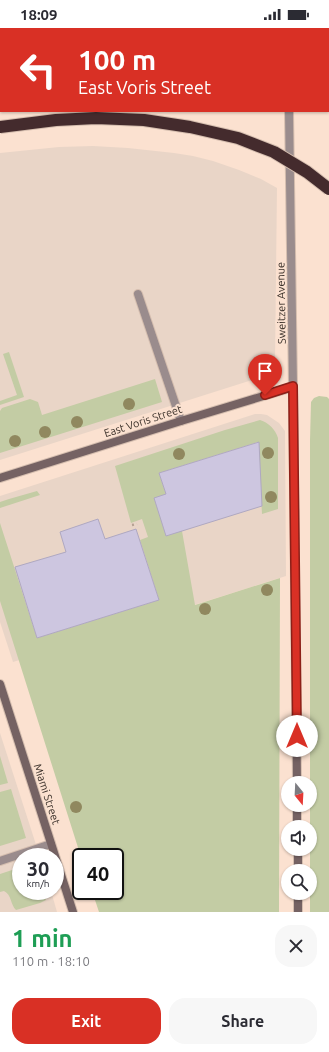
<!DOCTYPE html>
<meta charset="utf-8">
<style>
:root{--surface:#fff;--page:#f7f7f7;--text:#2b2b33;--muted:#7c7c81;--accent:#d93025}
body{margin:0;font-family:Ubuntu,sans-serif;background:var(--page);color:var(--text);height:100vh;display:flex;flex-direction:column;font-size:15px;white-space:nowrap}
*{box-sizing:border-box;margin:0}
p{font-size:13px;color:var(--muted)}
.icon{flex:none;width:22px;height:22px;fill:none;stroke:currentColor;stroke-width:2;stroke-linecap:round;stroke-linejoin:round}
.map{position:relative;height:884px;overflow:hidden}
.drawer{display:flex;flex-direction:column;background:var(--surface);flex:1}
.drawer>*{flex:none}
.hud{position:absolute;left:0px;top:0px;width:329px;height:84px;box-shadow:0 1px 3px #0004;background:#d93025;color:#fff;overflow:hidden}
.needle{width:26px;rotate:162deg}
.fabs{position:absolute;left:281px;top:748px;display:grid;gap:8px}
.fabs a{display:grid;place-items:center;width:36px;height:36px;border-radius:50%;background:var(--surface);box-shadow:0 1px 3px #0004;font-size:20px}
.speed{position:absolute;left:12px;top:820px;display:flex;gap:8px;font-size:20px;font-weight:700;text-align:center}
.speed>*{display:grid;place-content:center;width:52px;height:52px;border-radius:50%;background:var(--surface);box-shadow:0 1px 3px #0004;line-height:1}
.speed small{font-size:10px;font-weight:400}
.speed .limit{border:2px solid #111;border-radius:6px;background:#fff;color:#111}
.pin{position:absolute;display:grid;place-items:center;width:34px;height:34px;color:#fff;margin:-41px -17px;border-radius:50% 50% 50% 0;rotate:-45deg;box-shadow:0 0 4px #0007}
.pin .icon{rotate:45deg}
.me{position:absolute;width:44px;margin:-22px;rotate:0deg;stroke-linejoin:round;filter:drop-shadow(0 0 3px #0008)}
.turn{display:flex;align-items:center;gap:14px;height:84px;padding:0 12px;font-size:18px}
.turn .icon{width:52px;height:52px;stroke-width:2.5}
.turn b{display:block;font-size:28px;line-height:34px}
.round{display:grid;place-items:center;flex:none;width:42px;height:42px;border-radius:16px;background:var(--page)}
.headline{display:flex;align-items:center;justify-content:space-between;height:68px;padding:0 12px}
h1{font-size:24px;font-weight:700;line-height:30px;color:#1e9e55}
.cta{display:flex;gap:8px;margin-top:auto;padding:8px 12px}
.cta a{flex:1;height:46px;border-radius:16px;background:var(--accent);color:#fff;font-size:16px;font-weight:700;line-height:46px;text-align:center}
.cta a+a{background:var(--page);color:var(--text)}
.status{display:flex;justify-content:space-between;align-items:center;height:28px;padding:0 20px;background:var(--surface);direction:ltr}
.status svg{height:11px;fill:currentColor}
.map>svg:first-child{display:block}
.commercial{fill:#e9d5c7}
.green{fill:#c3cca4}
.building{fill:#cdc6e0;stroke:#afa8c1}
.lines{fill:none;stroke-linecap:round;stroke-linejoin:round}
.lane-casing{stroke:#d5beaf;stroke-width:10}
.street-casing{stroke:#d5beaf;stroke-width:10}
.secondary-casing{stroke:#d5beaf;stroke-width:10}
.highway-casing{stroke:#d5beaf;stroke-width:14}
.path{stroke:#b5a193;stroke-width:2.5;stroke-dasharray:2 3;stroke-linecap:butt}
.lane{stroke:#9a8c8d;stroke-width:8}
.street{stroke:#9a8c8d;stroke-width:8}
.secondary{stroke:#756263;stroke-width:8}
.highway{stroke:#442b2d;stroke-width:12}
.highway-bridge-casing{stroke:#d5beaf;stroke-width:14;stroke-linecap:butt}
.highway-bridge{stroke:#442b2d;stroke-width:12}
.tree{fill:#90885f}
.route-casing{stroke:#8d1f18;stroke-width:10}
.route{stroke:#d93025;stroke-width:7}
.labels{text-anchor:middle;stroke-width:4;stroke-linejoin:round;paint-order:stroke}
.street-label{font-size:11px;fill:#3b312a;stroke:#fbe1d0}
</style>
<div class="status"><b>18:09</b><svg viewBox="0 0 49 12"><path d="M0 12V9h3v3zM5 12V6h3v6zM10 12V3h3v9zM15 12V0h3v12zM26 1h20v11H26zM47 4h2v5h-2z"/></svg></div>
<div class="map">
<svg width="329" height="884" viewBox="0 0 329 884">
<rect width="100%" height="100%" fill="#fbe1d0"/>
<g class="commercial">
<polygon points="93,118 128,120 174,125 193,128 213,133 239,142 261,151 277,160 275,334 272,343 265,348 0,432 0,125 59,119"/>
<polygon points="255,386 261,386 267,387 279,395 285,403 285,408 286,548 13,634 0,594 0,468"/>
<polygon points="0,705 40,829 21,829 21,863 51,863 57,884 0,884"/>
</g>
<g class="green">
<polygon points="9,324 24,369 0,377 0,373 17,367 3,326"/>
<polygon points="155,351 162,374 0,425 0,383 2,380 30,371 38,374 42,387"/>
<polygon points="319,368 327,369 329,371 329,884 310,884 310,412 311,374 314,370"/>
<path d="M 260,392 C 269,395 275,401 278,410 L 278,481 L 262,486 L 258,414 L 159,445 L 166,466 L 182,503 L 195,577 L 280,550 L 279,884 L 99,884 L 92,863 L 115,863 L 115,829 L 81,829 L 0,573 L 0,495 L 37,610 L 159,572 L 140,512 L 148,509 L 142,491 L 131,495 L 115,438 L 225,402 Z"/>
<polygon points="37,463 40,467 0,480 0,474 9,471"/>
<polygon points="0,728 8,755 0,757"/>
<polygon points="11,761 26,810 0,818 0,764"/>
<path d="M 21,839 L 21,863 L 43,863 L 46,872 L 40,875 L 16,882 C 10,876 12,867 4,863 L 0,864 L 0,846 Z"/>
</g>
<g class="building">
<polygon points="259,414 262,478 166,508 154,470 166,466 159,445"/>
<polygon points="98,491 105,511 136,501 159,572 37,610 15,539 66,524 60,504"/>
</g>
<g class="lines">
<g class="lane-casing">
<g id="lane">
<polyline points="138,266 181,393"/>
<polyline points="0,833 51,816"/>
</g>
</g>
<g class="street-casing">
<g id="street">
<polyline points="288,0 288,1"/>
<polyline points="289,83 293,359"/>
</g>
</g>
<g class="secondary-casing">
<g id="secondary">
<polyline points="0,450 181,393 293,359 297,755"/>
<polyline points="0,656 73,884"/>
<polyline points="297,777 297,799"/>
<polyline points="298,821 298,843"/>
<polyline points="298,865 298,884"/>
</g>
</g>
<g class="highway-casing">
<g id="highway">
<polyline points="117,1 120,0"/>
<polyline points="0,45 1,44"/>
</g>
</g>
<polyline class="path" points="132,497 137,496"/>
<use href="#lane" class="lane"/>
<use href="#street" class="street"/>
<use href="#secondary" class="secondary"/>
<use href="#highway" class="highway"/>
<g class="highway-bridge-casing">
<polyline id="highway-bridge" points="0,99 56,92 96,90 144,92 190,99 238,110 274,124 307,144 329,161"/>
</g>
<use href="#highway-bridge" class="highway-bridge"/>
</g>
<g class="tree">
<circle cx="129" cy="376" r="6"/>
<circle cx="77" cy="394" r="6"/>
<circle cx="45" cy="404" r="6"/>
<circle cx="15" cy="413" r="6"/>
<circle cx="268" cy="425" r="6"/>
<circle cx="179" cy="426" r="6"/>
<circle cx="271" cy="469" r="6"/>
<circle cx="267" cy="562" r="6"/>
<circle cx="205" cy="581" r="6"/>
<circle cx="76" cy="779" r="6"/>
</g>
<g class="lines">
<g class="route-casing">
<polyline id="route" points="265,367 293,358 297,708"/>
</g>
<use href="#route" class="route"/>
</g>
<g class="labels">
<g class="street-label">
<text transform="translate(281 275) rotate(-91)" y="4">Sweitzer Avenue</text>
<text transform="translate(143 393) rotate(-18)" y="4">East Voris Street</text>
<text transform="translate(47 766) rotate(72)" y="4">Miami Street</text>
</g>
</g>
</svg>
<div class="fabs">
<a><svg class="needle" viewBox="-14 -14 28 28"><path d="M0-13l5 13h-10z" fill="#e53935"/><path d="M0 13l5-13h-10z" fill="#7c7c81"/></svg></a>
<a><svg class="icon" aria-label="sound" viewBox="0 0 24 24"><path d="M4 9h4l5-4v14l-5-4H4zM17 9q2 3 0 6"/></svg></a>
<a><svg class="icon" aria-label="search" viewBox="0 0 24 24"><circle cx="10" cy="10" r="6"/><path d="M15 15l6 6"/></svg></a>
</div>
<div class="speed"><div>30<small>km/h</small></div><div class="limit">40</div></div>
<div class="pin" style="left:265px;top:367px;background:#d93025"><svg class="icon" aria-label="arrive" viewBox="0 0 24 24"><path d="M6 21V4h12l-3 4 3 4H6"/></svg></div>
<svg class="me" style="left:297px;top:708px" viewBox="-20 -20 40 40"><circle r="19" fill="#fff"/><path d="M0-13L10 11 0 6-10 11z" fill="#d93025"/></svg>
<div class="hud">
<div class="turn"><svg class="icon" aria-label="left" viewBox="0 0 24 24"><path d="M17 20v-9H6M10 6l-5 5 5 5"/></svg><div><b>100 m</b>East Voris Street</div></div>
</div>
</div>
<section class="drawer">
<div class="headline"><div><h1>1 min</h1><p>110 m · 18:10</p></div><a class="round"><svg class="icon" aria-label="close" viewBox="0 0 24 24"><path d="M6 6l12 12M18 6L6 18"/></svg></a></div>
<div class="cta"><a>Exit</a><a>Share</a></div>
</section>
